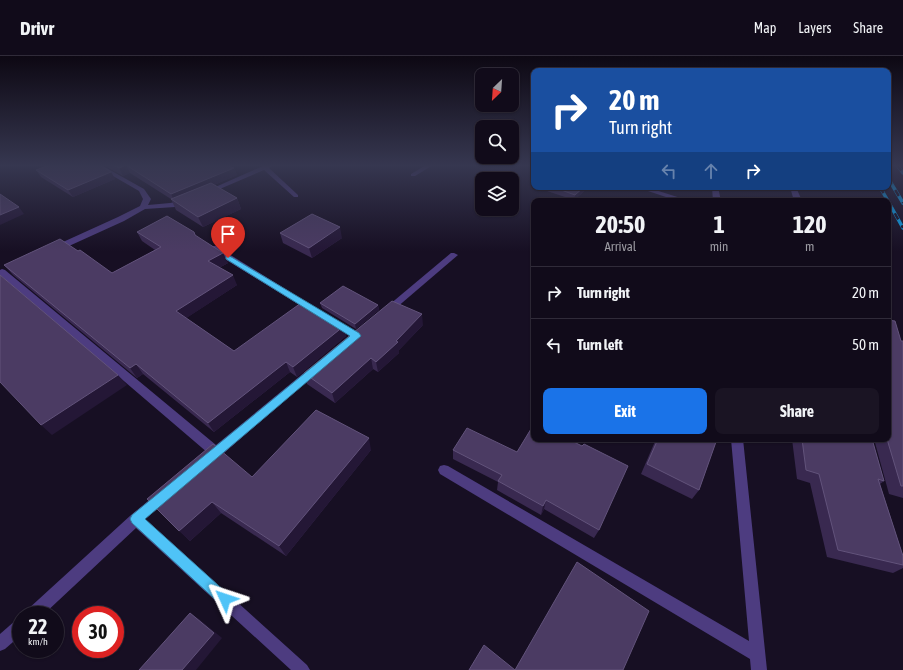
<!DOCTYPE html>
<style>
:root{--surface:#110b1a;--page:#1a1423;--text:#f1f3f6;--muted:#9c9ba2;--line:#302b39;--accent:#1a73e8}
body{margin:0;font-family:"Asap Condensed",sans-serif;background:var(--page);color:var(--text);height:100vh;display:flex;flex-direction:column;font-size:15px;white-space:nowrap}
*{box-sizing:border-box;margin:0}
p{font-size:13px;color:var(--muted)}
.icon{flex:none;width:22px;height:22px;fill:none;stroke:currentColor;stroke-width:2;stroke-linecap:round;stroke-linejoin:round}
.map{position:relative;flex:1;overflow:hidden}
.details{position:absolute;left:531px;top:142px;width:360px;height:244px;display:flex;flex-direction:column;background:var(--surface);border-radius:8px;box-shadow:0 1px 3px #0004,0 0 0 1px var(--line)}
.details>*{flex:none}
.banner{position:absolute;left:531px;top:12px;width:360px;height:122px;border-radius:8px;box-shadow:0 1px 3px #0004,0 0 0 1px var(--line);background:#1a4fa0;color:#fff;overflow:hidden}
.needle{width:26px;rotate:205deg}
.fabs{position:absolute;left:475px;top:12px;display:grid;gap:8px}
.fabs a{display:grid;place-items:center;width:44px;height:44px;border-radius:8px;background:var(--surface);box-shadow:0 1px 3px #0004,0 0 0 1px var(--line);font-size:20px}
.speed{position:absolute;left:12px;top:550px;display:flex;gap:8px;font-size:20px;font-weight:700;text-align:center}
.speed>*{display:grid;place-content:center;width:52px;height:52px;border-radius:50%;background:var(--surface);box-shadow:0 1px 3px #0004,0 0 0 1px var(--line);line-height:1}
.speed small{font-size:10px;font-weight:400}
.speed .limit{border:6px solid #d22;background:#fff;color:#111}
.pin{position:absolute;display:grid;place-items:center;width:34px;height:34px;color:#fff;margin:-41px -17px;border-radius:50% 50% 50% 0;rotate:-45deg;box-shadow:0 0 4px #0007}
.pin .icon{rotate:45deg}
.me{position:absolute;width:44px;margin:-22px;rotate:312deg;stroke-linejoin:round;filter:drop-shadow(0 0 3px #0008)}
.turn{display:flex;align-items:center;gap:14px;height:84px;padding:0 12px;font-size:18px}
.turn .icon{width:52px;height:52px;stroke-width:2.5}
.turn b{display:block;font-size:28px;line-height:34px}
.lanes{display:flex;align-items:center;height:38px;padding:0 12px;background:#0003;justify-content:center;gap:20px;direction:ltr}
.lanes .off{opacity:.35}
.eta{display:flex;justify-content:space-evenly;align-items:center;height:68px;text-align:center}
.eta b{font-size:24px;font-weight:700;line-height:28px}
.cta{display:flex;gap:8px;margin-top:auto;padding:8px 12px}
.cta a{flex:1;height:46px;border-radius:8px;background:var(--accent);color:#fff;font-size:16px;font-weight:700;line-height:46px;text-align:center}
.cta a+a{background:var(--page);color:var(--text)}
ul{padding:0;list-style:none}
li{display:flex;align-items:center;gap:12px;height:52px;padding:0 12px;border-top:1px solid var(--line)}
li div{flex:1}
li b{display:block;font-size:15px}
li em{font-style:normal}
header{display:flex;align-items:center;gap:24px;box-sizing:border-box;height:56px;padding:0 20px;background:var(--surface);border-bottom:1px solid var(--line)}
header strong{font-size:19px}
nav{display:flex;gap:22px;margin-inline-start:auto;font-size:14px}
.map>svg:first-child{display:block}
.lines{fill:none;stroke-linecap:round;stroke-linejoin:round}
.minor{fill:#4d3c80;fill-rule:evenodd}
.rail-casing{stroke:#09a8f3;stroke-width:3.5}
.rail{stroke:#170f23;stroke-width:2.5;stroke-dasharray:7;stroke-linecap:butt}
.wall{fill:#392950}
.shaded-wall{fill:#241736}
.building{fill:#4b3b63;stroke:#62537b}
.route{fill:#4fc3f7;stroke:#337fa1}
</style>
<header>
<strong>Drivr</strong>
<nav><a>Map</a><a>Layers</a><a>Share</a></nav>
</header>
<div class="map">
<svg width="903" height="614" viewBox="0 0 903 614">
<rect width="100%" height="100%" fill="#170f23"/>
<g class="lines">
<g class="minor">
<polygon points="94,109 101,109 144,133 151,143 148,149 170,147 186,144 190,146 175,151 145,153 124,165 58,195 52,195 52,191 118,161 140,150 143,143 139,135"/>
<polygon points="265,109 273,109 269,112 298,139 298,141 294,141 264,114 208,138 202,137"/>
<polygon points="426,109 433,109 415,120 411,120 411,118"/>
<polygon points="636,131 646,131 690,145 678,145"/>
<polygon points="712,131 718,131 721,145 713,145"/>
<polygon points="790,131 796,131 802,145 794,145"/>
<polygon points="210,190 216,190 324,257 319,260 316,259 210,194"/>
<polygon points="451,197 454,197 458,199 389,258 383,258 381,256 383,254"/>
<polygon points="2,213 5,214 216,389 311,311 319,311 320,314 217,403 213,404 209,403 207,399 208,397 0,219 0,214"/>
<polygon points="334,263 359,278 361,280 359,282 353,282 331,268 329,266"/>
<polygon points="731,383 743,383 767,614 751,614 750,603 440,418 438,414 440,410 444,409 448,410 749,585"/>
<polygon points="162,435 166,437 168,441 166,445 145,463 307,609 310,614 291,614 136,472 43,559 25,559 27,554 131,459 158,437"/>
<polygon points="21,562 21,579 5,593 0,595 0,578 16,564"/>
</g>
<g class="rail-casing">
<g id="rail">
<polyline points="897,109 903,117"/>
<polyline points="888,122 903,147"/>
<polyline points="880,131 888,145"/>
<polyline points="888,145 903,172"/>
</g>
</g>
<use href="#rail" class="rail"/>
</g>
<g class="wall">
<polygon points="103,109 227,109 234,112 237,119 214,129 237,142 241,153 203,171 176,154 171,143 130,117 123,120"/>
<polygon points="36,114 111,116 115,123 73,141 41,121"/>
<polygon points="548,131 589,131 574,144 547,135"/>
<polygon points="137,176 194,176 196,180 228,207 219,212 237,229 186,262 234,295 307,251 344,270 346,280 297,321 290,316 214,376 143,318 137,322 13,219 4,209 78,195 112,217 155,194 142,185"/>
<polygon points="280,177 342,182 312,202 283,187"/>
<polygon points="320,247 378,249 379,254 356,273 322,252"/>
<polygon points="423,269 399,294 399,297 378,316 373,313 335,347 307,328 304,317"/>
<polygon points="901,285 903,285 903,442 889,438 874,383 888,383"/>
<polygon points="656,383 717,383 699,434 692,443 641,418"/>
<polygon points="792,383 872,383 884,425 880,428 903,500 903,512 893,517 827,501 810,427 797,423"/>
<polygon points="371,394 286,500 221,457 190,485 147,443 252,421"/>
<polygon points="453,394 517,396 599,474 594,482 544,453 541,459 497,434 498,426 453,403"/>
</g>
<g class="shaded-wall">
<polygon points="126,109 130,117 123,120 119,112"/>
<polygon points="234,112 237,119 175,146 171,138"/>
<polygon points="111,116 115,123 73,141 68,134"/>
<polygon points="584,131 589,131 574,144 575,139"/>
<polygon points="237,142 241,153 203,171 198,161"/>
<polygon points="19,151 24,158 0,169 0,159"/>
<polygon points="340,171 342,182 312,202 309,192"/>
<polygon points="223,197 228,207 213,215 208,205"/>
<polygon points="233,219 237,229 182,265 176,255"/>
<polygon points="378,249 379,254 356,273 355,268"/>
<polygon points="422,258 423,269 399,294 399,297 378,316 376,306"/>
<polygon points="344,270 346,280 297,321 293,311"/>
<polygon points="371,302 373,313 335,347 332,337"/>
<polygon points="286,306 290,316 214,376 208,367"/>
<polygon points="136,308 143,318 137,322 130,312"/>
<polygon points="118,319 127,329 52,379 41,369"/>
<polygon points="369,382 371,394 286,500 279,490"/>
<polygon points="546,444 544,453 541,459 543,450"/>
<polygon points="212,446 221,457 190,485 179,475"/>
<polygon points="190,557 199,563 222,582 196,614 182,614"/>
</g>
<g class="building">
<polygon points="50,109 100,109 111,116 68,134 36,114"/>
<polygon points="113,109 227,109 234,112 171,138 126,109 119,112"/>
<polygon points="211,127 237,142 198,161 171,143"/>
<polygon points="553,131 584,131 575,139"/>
<polygon points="0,138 19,151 0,159"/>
<polygon points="312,158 340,171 309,192 280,177"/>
<polygon points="167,160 194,176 195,179 223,197 208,205 233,219 176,255 234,295 301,247 307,251 310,249 344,270 293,311 286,306 208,367 136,308 130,312 4,209 60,183 78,195 80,194 112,217 161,191 137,176"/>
<polygon points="0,219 118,319 41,369 0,326"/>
<polygon points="343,230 378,249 355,268 320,247"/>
<polygon points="392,245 422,258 396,285 398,286 376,306 371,302 332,337 304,317"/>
<polygon points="888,264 895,265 901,285 903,285 903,430 901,430 887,383 888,383"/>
<polygon points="316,354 369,382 279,490 212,446 179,475 147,443 213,388 252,421"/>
<polygon points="534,368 534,383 568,383 582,390 584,388 628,410 599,474 546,444 543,450 498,425 502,419 453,394 467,372 517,396"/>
<polygon points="658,383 717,383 699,434 647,408"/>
<polygon points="802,383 872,383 884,425 878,423 903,500 903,509 838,494 819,418 806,414"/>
<polygon points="577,506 649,555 623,614 515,614"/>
<polygon points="190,557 214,577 182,614 139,614"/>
<polygon points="484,589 515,614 469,614"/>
</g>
<linearGradient id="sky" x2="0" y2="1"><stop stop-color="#0d0813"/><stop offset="0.56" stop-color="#363750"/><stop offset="1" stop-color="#363750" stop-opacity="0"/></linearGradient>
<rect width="903" height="195" fill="url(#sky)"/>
<polygon class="route" points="228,199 359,277 361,280 145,463 229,539 231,543 229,548 225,550 220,548 132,467 130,463 132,459 350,280 226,203 226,200"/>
</svg>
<div class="fabs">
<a><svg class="needle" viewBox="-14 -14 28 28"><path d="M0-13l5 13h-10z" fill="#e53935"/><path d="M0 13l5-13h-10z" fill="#9c9ba2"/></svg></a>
<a><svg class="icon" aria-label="search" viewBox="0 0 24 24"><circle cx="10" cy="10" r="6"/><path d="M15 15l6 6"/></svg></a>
<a><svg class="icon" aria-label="layers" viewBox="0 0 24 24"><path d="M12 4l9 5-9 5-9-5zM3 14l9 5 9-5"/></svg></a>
</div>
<div class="speed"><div>22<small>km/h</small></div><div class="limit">30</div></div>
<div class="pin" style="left:228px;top:202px;background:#d93025"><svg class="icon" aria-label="arrive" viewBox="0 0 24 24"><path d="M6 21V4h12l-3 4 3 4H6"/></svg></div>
<svg class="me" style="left:225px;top:543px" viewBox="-20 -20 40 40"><path d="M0-17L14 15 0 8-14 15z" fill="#4fc3f7" stroke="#fff" stroke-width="4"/></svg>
<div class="banner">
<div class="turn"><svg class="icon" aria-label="right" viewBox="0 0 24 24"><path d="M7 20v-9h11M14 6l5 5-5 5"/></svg><div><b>20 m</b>Turn right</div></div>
<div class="lanes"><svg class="icon off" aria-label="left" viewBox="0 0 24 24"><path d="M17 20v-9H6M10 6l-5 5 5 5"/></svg><svg class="icon off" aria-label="ahead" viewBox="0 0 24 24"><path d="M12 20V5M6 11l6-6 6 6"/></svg><svg class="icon" aria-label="right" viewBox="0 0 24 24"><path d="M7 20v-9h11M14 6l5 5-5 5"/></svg></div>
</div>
<section class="details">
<div class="eta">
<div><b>20:50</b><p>Arrival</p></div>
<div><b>1</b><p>min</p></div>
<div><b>120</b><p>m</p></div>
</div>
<ul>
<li><svg class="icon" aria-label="right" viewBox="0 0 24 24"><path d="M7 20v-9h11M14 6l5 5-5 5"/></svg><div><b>Turn right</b></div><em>20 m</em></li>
<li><svg class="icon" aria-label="left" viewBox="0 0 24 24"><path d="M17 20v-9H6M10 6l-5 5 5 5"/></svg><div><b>Turn left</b></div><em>50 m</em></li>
</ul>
<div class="cta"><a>Exit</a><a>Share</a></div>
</section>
</div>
